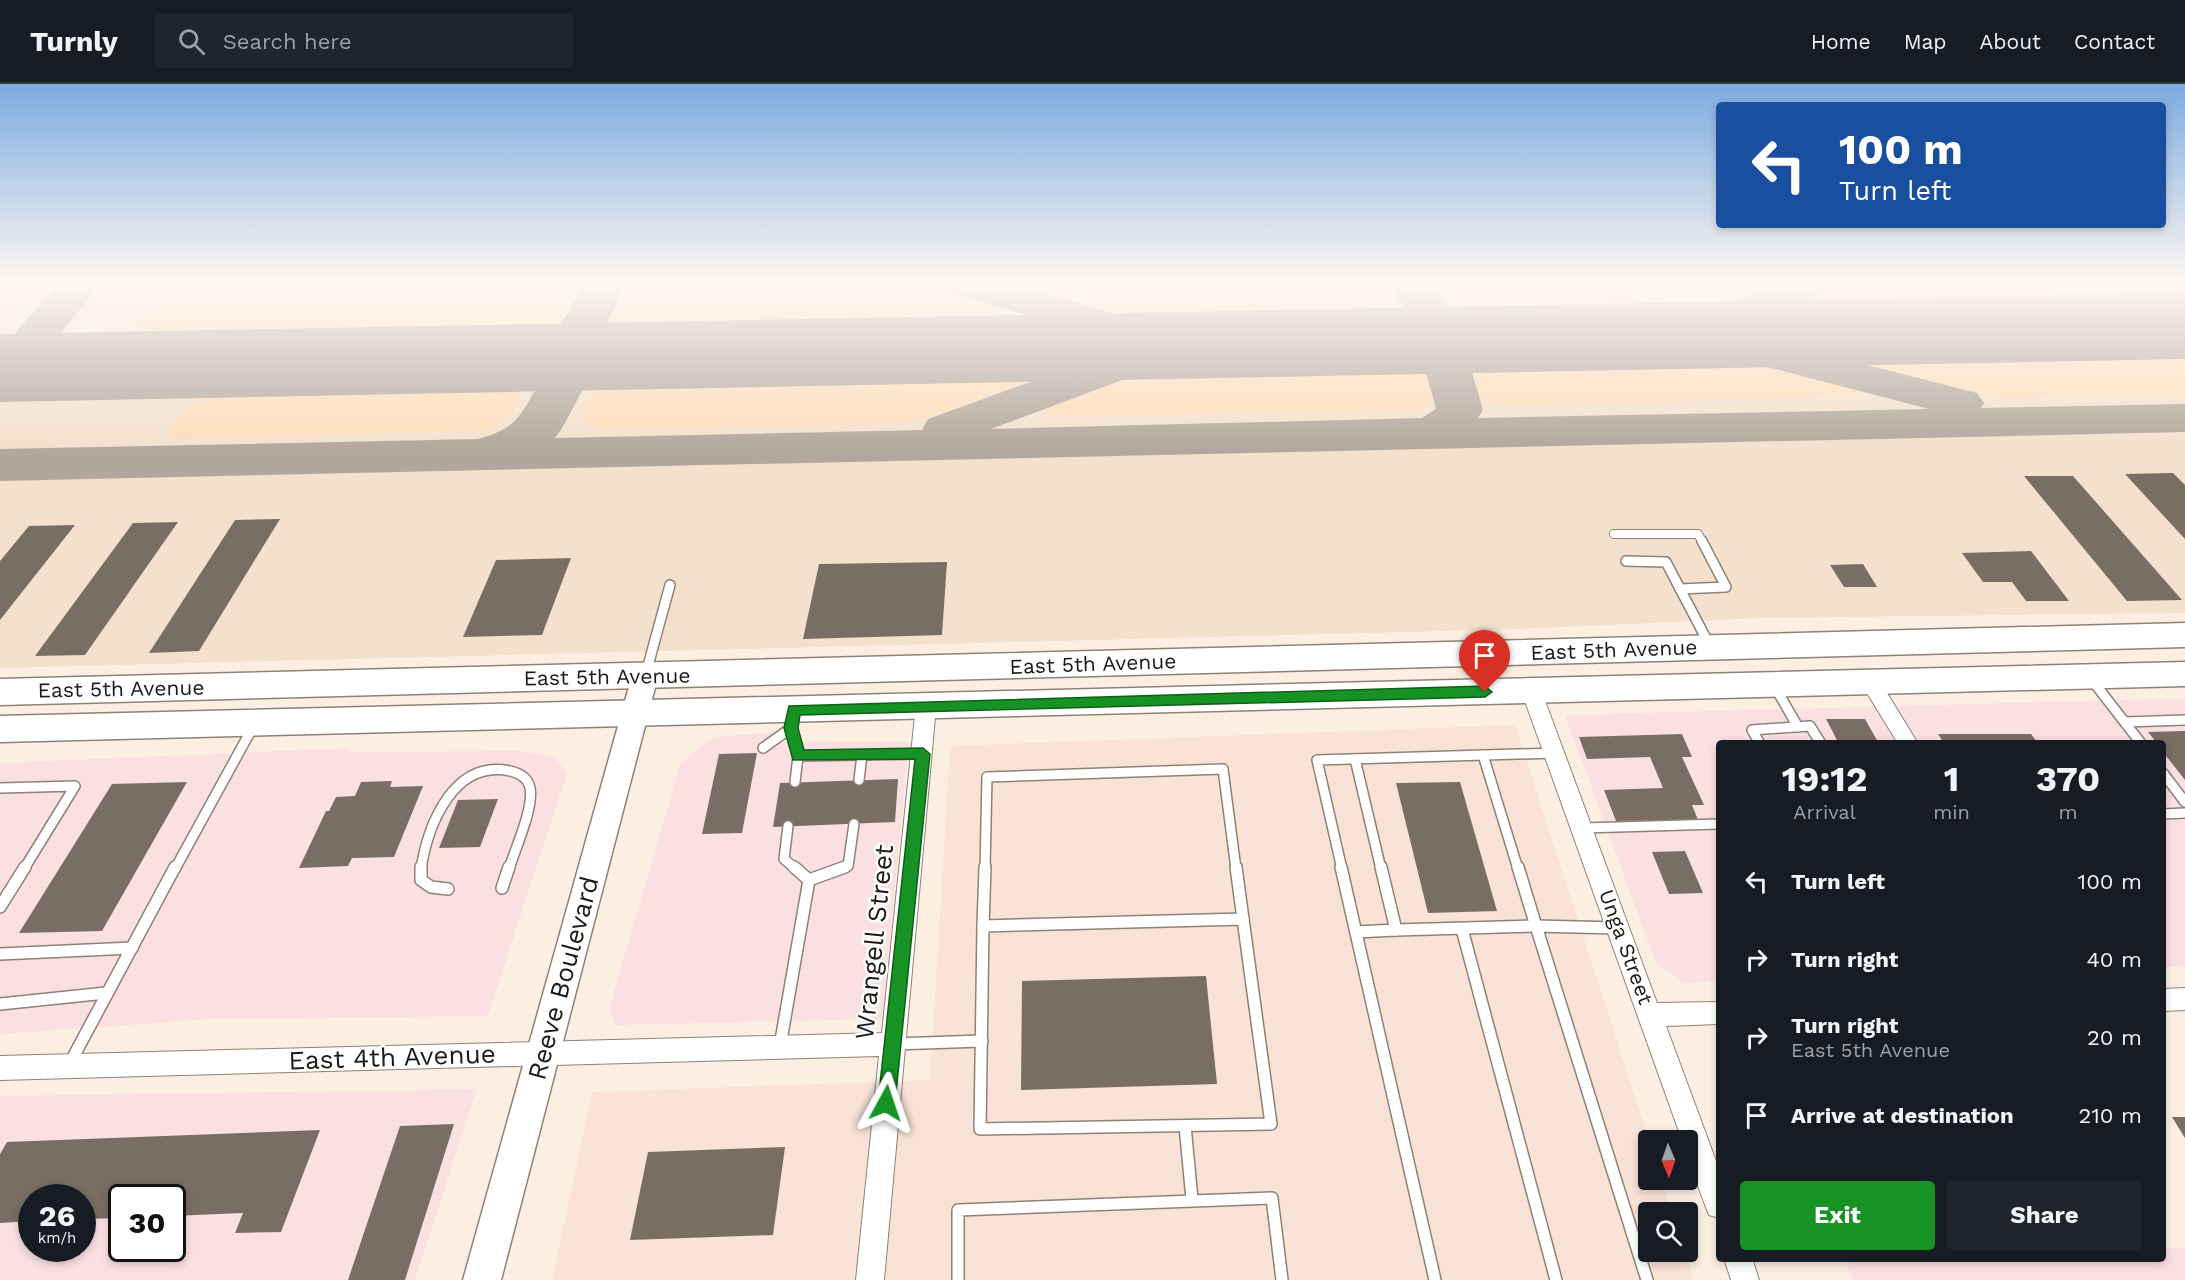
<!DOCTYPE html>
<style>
:root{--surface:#171b24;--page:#20242c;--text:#f1f3f6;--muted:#9ea1a6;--line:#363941;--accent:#169324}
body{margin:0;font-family:"Work Sans",sans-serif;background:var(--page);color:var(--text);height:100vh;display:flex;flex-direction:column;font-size:22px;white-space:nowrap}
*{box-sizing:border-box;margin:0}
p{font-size:20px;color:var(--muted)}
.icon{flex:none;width:33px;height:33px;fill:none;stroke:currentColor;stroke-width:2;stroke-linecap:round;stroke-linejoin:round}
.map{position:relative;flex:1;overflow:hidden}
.drawer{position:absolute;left:1716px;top:656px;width:450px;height:522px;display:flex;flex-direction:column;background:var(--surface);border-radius:6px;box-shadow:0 3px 9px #0003}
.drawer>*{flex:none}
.hud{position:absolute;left:1716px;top:18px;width:450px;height:126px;border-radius:6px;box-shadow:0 3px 9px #0003;background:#1a4fa0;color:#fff;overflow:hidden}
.needle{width:39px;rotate:178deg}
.controls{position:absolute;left:1638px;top:1046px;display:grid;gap:12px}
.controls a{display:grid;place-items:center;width:60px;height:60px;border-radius:6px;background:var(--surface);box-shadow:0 3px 9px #0003;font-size:30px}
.speed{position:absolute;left:18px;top:1100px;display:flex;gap:12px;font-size:30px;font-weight:700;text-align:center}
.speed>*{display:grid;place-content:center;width:78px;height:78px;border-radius:50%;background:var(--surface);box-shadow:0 3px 9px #0003;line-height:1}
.speed small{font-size:15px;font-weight:400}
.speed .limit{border:3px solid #111;border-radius:9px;background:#fff;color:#111}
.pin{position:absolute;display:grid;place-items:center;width:51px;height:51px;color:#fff;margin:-62px -26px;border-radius:50% 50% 50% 0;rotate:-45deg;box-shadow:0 0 6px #0007}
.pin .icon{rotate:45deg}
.me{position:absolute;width:66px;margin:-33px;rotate:5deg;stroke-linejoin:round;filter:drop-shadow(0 0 4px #0008)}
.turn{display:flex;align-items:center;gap:21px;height:126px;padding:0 24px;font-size:27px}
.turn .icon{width:78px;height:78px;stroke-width:2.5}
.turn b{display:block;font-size:42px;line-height:51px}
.eta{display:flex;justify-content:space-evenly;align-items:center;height:102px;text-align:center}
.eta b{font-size:36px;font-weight:700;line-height:42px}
.primary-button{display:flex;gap:12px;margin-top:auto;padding:12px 24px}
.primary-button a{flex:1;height:69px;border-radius:6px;background:var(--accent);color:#fff;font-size:24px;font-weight:700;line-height:69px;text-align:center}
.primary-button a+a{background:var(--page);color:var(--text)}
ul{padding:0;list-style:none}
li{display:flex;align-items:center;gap:18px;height:78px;padding:0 24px}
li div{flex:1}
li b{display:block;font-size:22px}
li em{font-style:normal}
header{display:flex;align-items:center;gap:36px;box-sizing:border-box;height:84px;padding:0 30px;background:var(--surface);border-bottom:2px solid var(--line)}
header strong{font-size:28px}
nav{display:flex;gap:33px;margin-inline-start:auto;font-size:21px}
.search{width:420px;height:54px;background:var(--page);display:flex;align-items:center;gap:15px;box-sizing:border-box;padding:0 21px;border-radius:6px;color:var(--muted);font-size:22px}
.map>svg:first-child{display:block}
.commercial{fill:#fbe0e2;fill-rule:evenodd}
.industrial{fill:#f9e2d6}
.built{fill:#f3e1ce}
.green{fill:#fdddbb}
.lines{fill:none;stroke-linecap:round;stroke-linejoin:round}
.taxiway{fill:#b1a79c;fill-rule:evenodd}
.runway{fill:#b1a79c;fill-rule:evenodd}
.building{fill:#796e63}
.lane-far2-casing{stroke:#8e8276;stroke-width:10}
.lane-far1-casing{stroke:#8e8276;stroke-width:12}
.lane-casing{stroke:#8e8276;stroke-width:14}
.street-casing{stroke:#8e8276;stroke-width:2}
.secondary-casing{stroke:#8e8276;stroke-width:3}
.highway-casing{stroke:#8e8276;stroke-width:3}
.lane-far2{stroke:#fff;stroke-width:8}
.lane-far1{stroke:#fff;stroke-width:9}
.lane{stroke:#fff;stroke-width:11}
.street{fill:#fff;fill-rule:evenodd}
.secondary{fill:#fff;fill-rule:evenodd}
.highway{fill:#fff;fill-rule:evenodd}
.route{fill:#169324;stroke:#0e6017;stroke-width:1.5}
.labels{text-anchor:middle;stroke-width:5;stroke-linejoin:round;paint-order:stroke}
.street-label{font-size:21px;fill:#1d1914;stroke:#fefefe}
.near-street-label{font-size:26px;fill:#1d1914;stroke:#fefefe}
</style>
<header>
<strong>Turnly</strong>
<div class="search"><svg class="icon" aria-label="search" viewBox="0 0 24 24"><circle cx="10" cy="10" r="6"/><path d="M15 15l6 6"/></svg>Search here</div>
<nav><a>Home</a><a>Map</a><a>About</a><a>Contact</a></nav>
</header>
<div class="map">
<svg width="2185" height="1196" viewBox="0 0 2185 1196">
<rect width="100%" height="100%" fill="#fcefe2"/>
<g class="commercial">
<polygon points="2185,614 2185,882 2163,883 2163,658 1719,658 1719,897 1684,899 1656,879 1565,631"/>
<polygon points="772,649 774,658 909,658 882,935 615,941 609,925 680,681 709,656 721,652"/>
<polygon points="350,664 348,668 520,667 554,673 567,689 488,932 212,935 0,950 0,679"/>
<path d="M 477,1005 L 415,1196 L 0,1196 L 0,1012 ZM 32,1113 L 82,1113 L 82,1164 L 32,1164 ZM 122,1113 L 172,1113 L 172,1164 L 122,1164 Z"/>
<polygon points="2185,1164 2185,1196 1853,1196 1845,1177 1917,1174 2163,1174 2163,1165"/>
</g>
<polygon class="industrial" points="1515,641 1649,1056 1648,1095 1661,1095 1672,1128 1648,1128 1648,1167 1684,1167 1694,1196 552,1196 592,1008 930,996 950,662"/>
<polygon class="built" points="0,200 2185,200 2185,529 1763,534 1521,545 0,584"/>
<g class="green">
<polygon points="179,200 581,200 557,241 535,250 142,255 138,252 136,244 166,206"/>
<polygon points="626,200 922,200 1018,226 1015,237 620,245 611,236"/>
<polygon points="1011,200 1396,200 1402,218 1391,229 1134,235"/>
<polygon points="1431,200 1775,200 1710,225 1472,227 1438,215"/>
<polygon points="1844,200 2185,200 2185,215 1835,220 1824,218 1819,212"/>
<polygon points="2185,269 2185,311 2001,314 1879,285 1871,275"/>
<polygon points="1753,278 1859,303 1862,312 1517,322 1483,318 1473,295 1492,282"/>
<polygon points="1406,284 1429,294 1432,314 1422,327 1050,333 1045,328 1056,319 1150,288"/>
<path d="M 1015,294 L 1020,301 L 924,335 L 883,340 L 602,345 L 582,336 C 587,313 588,307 611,299 Z"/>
<path d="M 499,300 L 517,303 L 519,317 L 504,338 L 486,347 L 177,353 L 167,349 C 184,323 194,317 223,308 Z"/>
</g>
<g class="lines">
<g class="taxiway">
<path d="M 58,200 L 101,200 L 50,262 L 82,273 L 89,283 L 82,293 C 53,300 19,289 5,261 Z"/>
<path d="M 583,200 L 625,200 C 605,247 596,268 544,281 C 527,285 515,288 498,283 L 492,274 L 498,265 C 552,251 559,252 583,200 Z"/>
<path d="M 946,200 L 1011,200 L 1149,240 L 1218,252 L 1224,261 L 1218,270 L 1160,282 L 991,345 L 1422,334 L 1436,325 L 1427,292 L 1399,274 L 1356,266 L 1350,257 L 1356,248 C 1384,241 1414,249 1440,260 L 1443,257 C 1417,249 1401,225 1392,200 L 1434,200 C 1451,237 1470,237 1507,246 L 1513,255 L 1507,264 L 1473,277 L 1472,288 L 1483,326 L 1478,334 L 1929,325 L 1725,272 L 1650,261 L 1643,252 L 1650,243 L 1706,231 L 1774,200 L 1829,200 L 1823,209 L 1737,248 L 1977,309 L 1984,319 L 1981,324 L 2185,320 L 2185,348 L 0,397 L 0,365 L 478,355 C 528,342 520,321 549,288 C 569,265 626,256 654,263 L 660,272 L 654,281 C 630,287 595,286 581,309 C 572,324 566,340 555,354 L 922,346 L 928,335 L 1129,262 L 952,209 Z"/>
</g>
<polygon class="runway" points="2185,209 2185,275 0,318 0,250"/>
</g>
<g class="building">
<polygon points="2173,389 2185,401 2185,455 2125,390"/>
<polygon points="2024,392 2073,392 2182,516 2127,517"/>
<polygon points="280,435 199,567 149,569 235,436"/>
<polygon points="178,438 85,571 35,572 133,439"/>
<polygon points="75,441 0,536 0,477 29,442"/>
<polygon points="2031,467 2069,517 2026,517 2012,498 1983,498 1962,469"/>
<polygon points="571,474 542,551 463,553 496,476"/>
<polygon points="947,478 942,551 803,555 819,480"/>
<polygon points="1863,480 1877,503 1844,503 1830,481"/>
<polygon points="1826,635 1865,635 1878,658 1838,658"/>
<polygon points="2185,647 2185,696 2163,668 2163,658 2156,658 2148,648"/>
<polygon points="1682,650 1692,673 1682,673 1704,721 1692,721 1698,736 1616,737 1604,706 1663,704 1650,673 1587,675 1579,653"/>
<polygon points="1938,650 2031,650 2037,658 1943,658"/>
<polygon points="757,669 742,749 702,750 719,670"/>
<polygon points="898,695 895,738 773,743 780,699"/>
<polygon points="392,697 390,703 423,702 394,773 352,774 348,782 299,784 326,727 329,727 336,713 355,712 361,698"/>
<polygon points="187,698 102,847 19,849 112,700"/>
<polygon points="1460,698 1497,827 1428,829 1396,699"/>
<polygon points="498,715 480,763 439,764 458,716"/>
<polygon points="1685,767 1703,809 1669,810 1652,768"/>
<polygon points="1206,892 1217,1000 1021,1006 1022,897"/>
<polygon points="2172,1033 2185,1033 2185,1054"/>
<polygon points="454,1040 405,1196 348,1196 400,1042"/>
<polygon points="320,1046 281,1148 235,1149 243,1129 172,1132 172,1113 122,1113 122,1134 82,1135 82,1113 32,1113 32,1137 0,1139 0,1070 7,1058"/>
<polygon points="785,1063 773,1151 630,1156 648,1068"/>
</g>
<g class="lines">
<g class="lane-far2-casing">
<polyline id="lane-far2" points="1614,450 1698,450 1703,459"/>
</g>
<g class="lane-far1-casing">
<g id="lane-far1">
<polyline points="1626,477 1666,478 1710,562"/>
<polyline points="1680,505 1726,503 1702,457"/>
<polyline points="646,589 670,501"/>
<polyline points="2092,596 2140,658"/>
<polyline points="1775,603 1798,643"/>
<polyline points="794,628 791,644 798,672 795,698"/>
<polyline points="2125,638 2185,636"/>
<polyline points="1759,658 1752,646 1810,642 1820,658"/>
<polyline points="763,664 791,644"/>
<polyline points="1483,671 1518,785"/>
<polyline points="798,672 922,670"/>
<polyline points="1355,675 1381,785"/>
<polyline points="2163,689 2185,718"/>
<polyline points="859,696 862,671"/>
<polyline points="0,704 75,702 24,785"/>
<polyline points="2163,730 2185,729"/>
<polyline points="788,742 784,775 796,785"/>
<polyline points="1583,744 1719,740"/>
<polyline points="175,785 254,641"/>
<path d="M 421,785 C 428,740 454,675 510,687 C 519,689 528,694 530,704 C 534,724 515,765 509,785"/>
<polyline points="840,785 848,782 854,740"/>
<polyline points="985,785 987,693 1223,685 1236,785"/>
<polyline points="1342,785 1317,676 1555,669"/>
</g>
</g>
<g class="lane-casing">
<g id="lane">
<polyline points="421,783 421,796 431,803 448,805"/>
<polyline points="794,783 809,796"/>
<polyline points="1236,783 1243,835"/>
<polyline points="1341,783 1435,1196"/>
<polyline points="1381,783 1396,846 1536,842 1518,783"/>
<polyline points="809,796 845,783"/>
<polyline points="502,804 509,783"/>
<polyline points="0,823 25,783"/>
<polygon points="1243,835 1271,1040 980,1045 983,842"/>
<polyline points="983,842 985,783"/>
<polyline points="1617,844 1536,842 1647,1196"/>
<polyline points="1462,845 1556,1196"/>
<polyline points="1356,848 1396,846"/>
<polyline points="0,870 132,864"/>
<polyline points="0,920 106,909"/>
<polyline points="894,960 982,957"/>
<polyline points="780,962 809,796"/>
<polyline points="70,979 175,783"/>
<polyline points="1185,1042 1192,1115"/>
<polyline points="958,1196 958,1126 1272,1114 1282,1196"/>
</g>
</g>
<g class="street-casing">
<g id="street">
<polygon points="1869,589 1876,591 1917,658 1897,658 1859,596 1862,591"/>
<path d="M 1531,599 L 1538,601 L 1541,606 L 1657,919 L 1719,918 L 1719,940 L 1666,942 L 1719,1085 L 1719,1134 L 1709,1131 C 1700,1107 1688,1081 1688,1056 L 1682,1056 L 1521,606 L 1524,601 Z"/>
<polygon points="926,614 933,617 936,622 884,1196 856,1196 879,972 0,996 0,972 882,949 916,622 919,617"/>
<polygon points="2185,904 2185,926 2163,927 2163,905"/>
<polygon points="1724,1174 1752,1174 1759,1196 1731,1196"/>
</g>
</g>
<g class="secondary-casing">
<polygon id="secondary" points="645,582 655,585 658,592 501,1196 463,1196 632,592 635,585"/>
</g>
<g class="highway-casing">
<g id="highway">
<polygon points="2185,539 2185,563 0,621 0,595"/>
<polygon points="2185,578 2185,602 0,658 0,632"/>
</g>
</g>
<use href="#lane-far2" class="lane-far2"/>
<use href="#lane-far1" class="lane-far1"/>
<use href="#lane" class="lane"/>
<use href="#street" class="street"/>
<use href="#secondary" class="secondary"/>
<use href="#highway" class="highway"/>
</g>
<linearGradient id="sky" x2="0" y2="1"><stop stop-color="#7caadf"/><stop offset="0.54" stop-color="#fef8f2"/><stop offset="1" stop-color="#fef8f2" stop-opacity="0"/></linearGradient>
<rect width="2185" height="367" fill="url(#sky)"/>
<polygon class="route" points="1485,602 1492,608 1485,613 800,631 798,644 804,666 923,664 930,670 895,1019 893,1025 886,1027 880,1025 878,1019 915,675 793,676 784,644 789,622"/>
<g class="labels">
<g class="street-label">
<text transform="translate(1614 566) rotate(-2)" y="7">East 5th Avenue</text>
<text transform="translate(1093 580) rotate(-2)" y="7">East 5th Avenue</text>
<text transform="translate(607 593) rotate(-1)" y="7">East 5th Avenue</text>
<text transform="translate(121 605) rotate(-1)" y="7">East 5th Avenue</text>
<text transform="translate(1626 863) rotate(70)" y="7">Unga Street</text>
</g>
<g class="near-street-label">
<text transform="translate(874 858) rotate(-84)" y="9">Wrangell Street</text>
<text transform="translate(563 894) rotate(-75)" y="9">Reeve Boulevard</text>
<text transform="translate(392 973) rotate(-2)" y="9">East 4th Avenue</text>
</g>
</g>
</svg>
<div class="controls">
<a><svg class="needle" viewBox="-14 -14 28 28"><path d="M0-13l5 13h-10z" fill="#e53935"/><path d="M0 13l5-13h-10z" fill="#9ea1a6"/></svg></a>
<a><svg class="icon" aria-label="search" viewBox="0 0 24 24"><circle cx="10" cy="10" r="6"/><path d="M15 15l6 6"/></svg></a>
</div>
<div class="speed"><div>26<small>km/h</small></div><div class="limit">30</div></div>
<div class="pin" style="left:1485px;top:608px;background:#d93025"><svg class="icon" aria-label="arrive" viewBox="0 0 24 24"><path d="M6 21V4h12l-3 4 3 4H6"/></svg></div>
<svg class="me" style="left:886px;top:1019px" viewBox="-20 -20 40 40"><path d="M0-17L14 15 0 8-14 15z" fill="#169324" stroke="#fff" stroke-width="4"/></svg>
<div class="hud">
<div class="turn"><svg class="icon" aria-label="left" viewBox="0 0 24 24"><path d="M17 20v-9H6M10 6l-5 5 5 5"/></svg><div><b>100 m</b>Turn left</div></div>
</div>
<section class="drawer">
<div class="eta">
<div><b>19:12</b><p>Arrival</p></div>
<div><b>1</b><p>min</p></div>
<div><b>370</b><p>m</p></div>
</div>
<ul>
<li><svg class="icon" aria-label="left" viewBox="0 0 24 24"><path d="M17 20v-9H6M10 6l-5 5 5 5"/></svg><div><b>Turn left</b></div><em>100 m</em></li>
<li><svg class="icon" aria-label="right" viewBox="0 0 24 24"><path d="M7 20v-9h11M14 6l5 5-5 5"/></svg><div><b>Turn right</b></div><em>40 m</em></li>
<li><svg class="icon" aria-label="right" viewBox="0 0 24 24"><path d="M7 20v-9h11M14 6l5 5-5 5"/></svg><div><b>Turn right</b><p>East 5th Avenue</p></div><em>20 m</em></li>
<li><svg class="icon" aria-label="arrive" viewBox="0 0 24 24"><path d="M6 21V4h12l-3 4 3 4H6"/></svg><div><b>Arrive at destination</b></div><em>210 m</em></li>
</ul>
<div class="primary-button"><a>Exit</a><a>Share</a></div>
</section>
</div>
